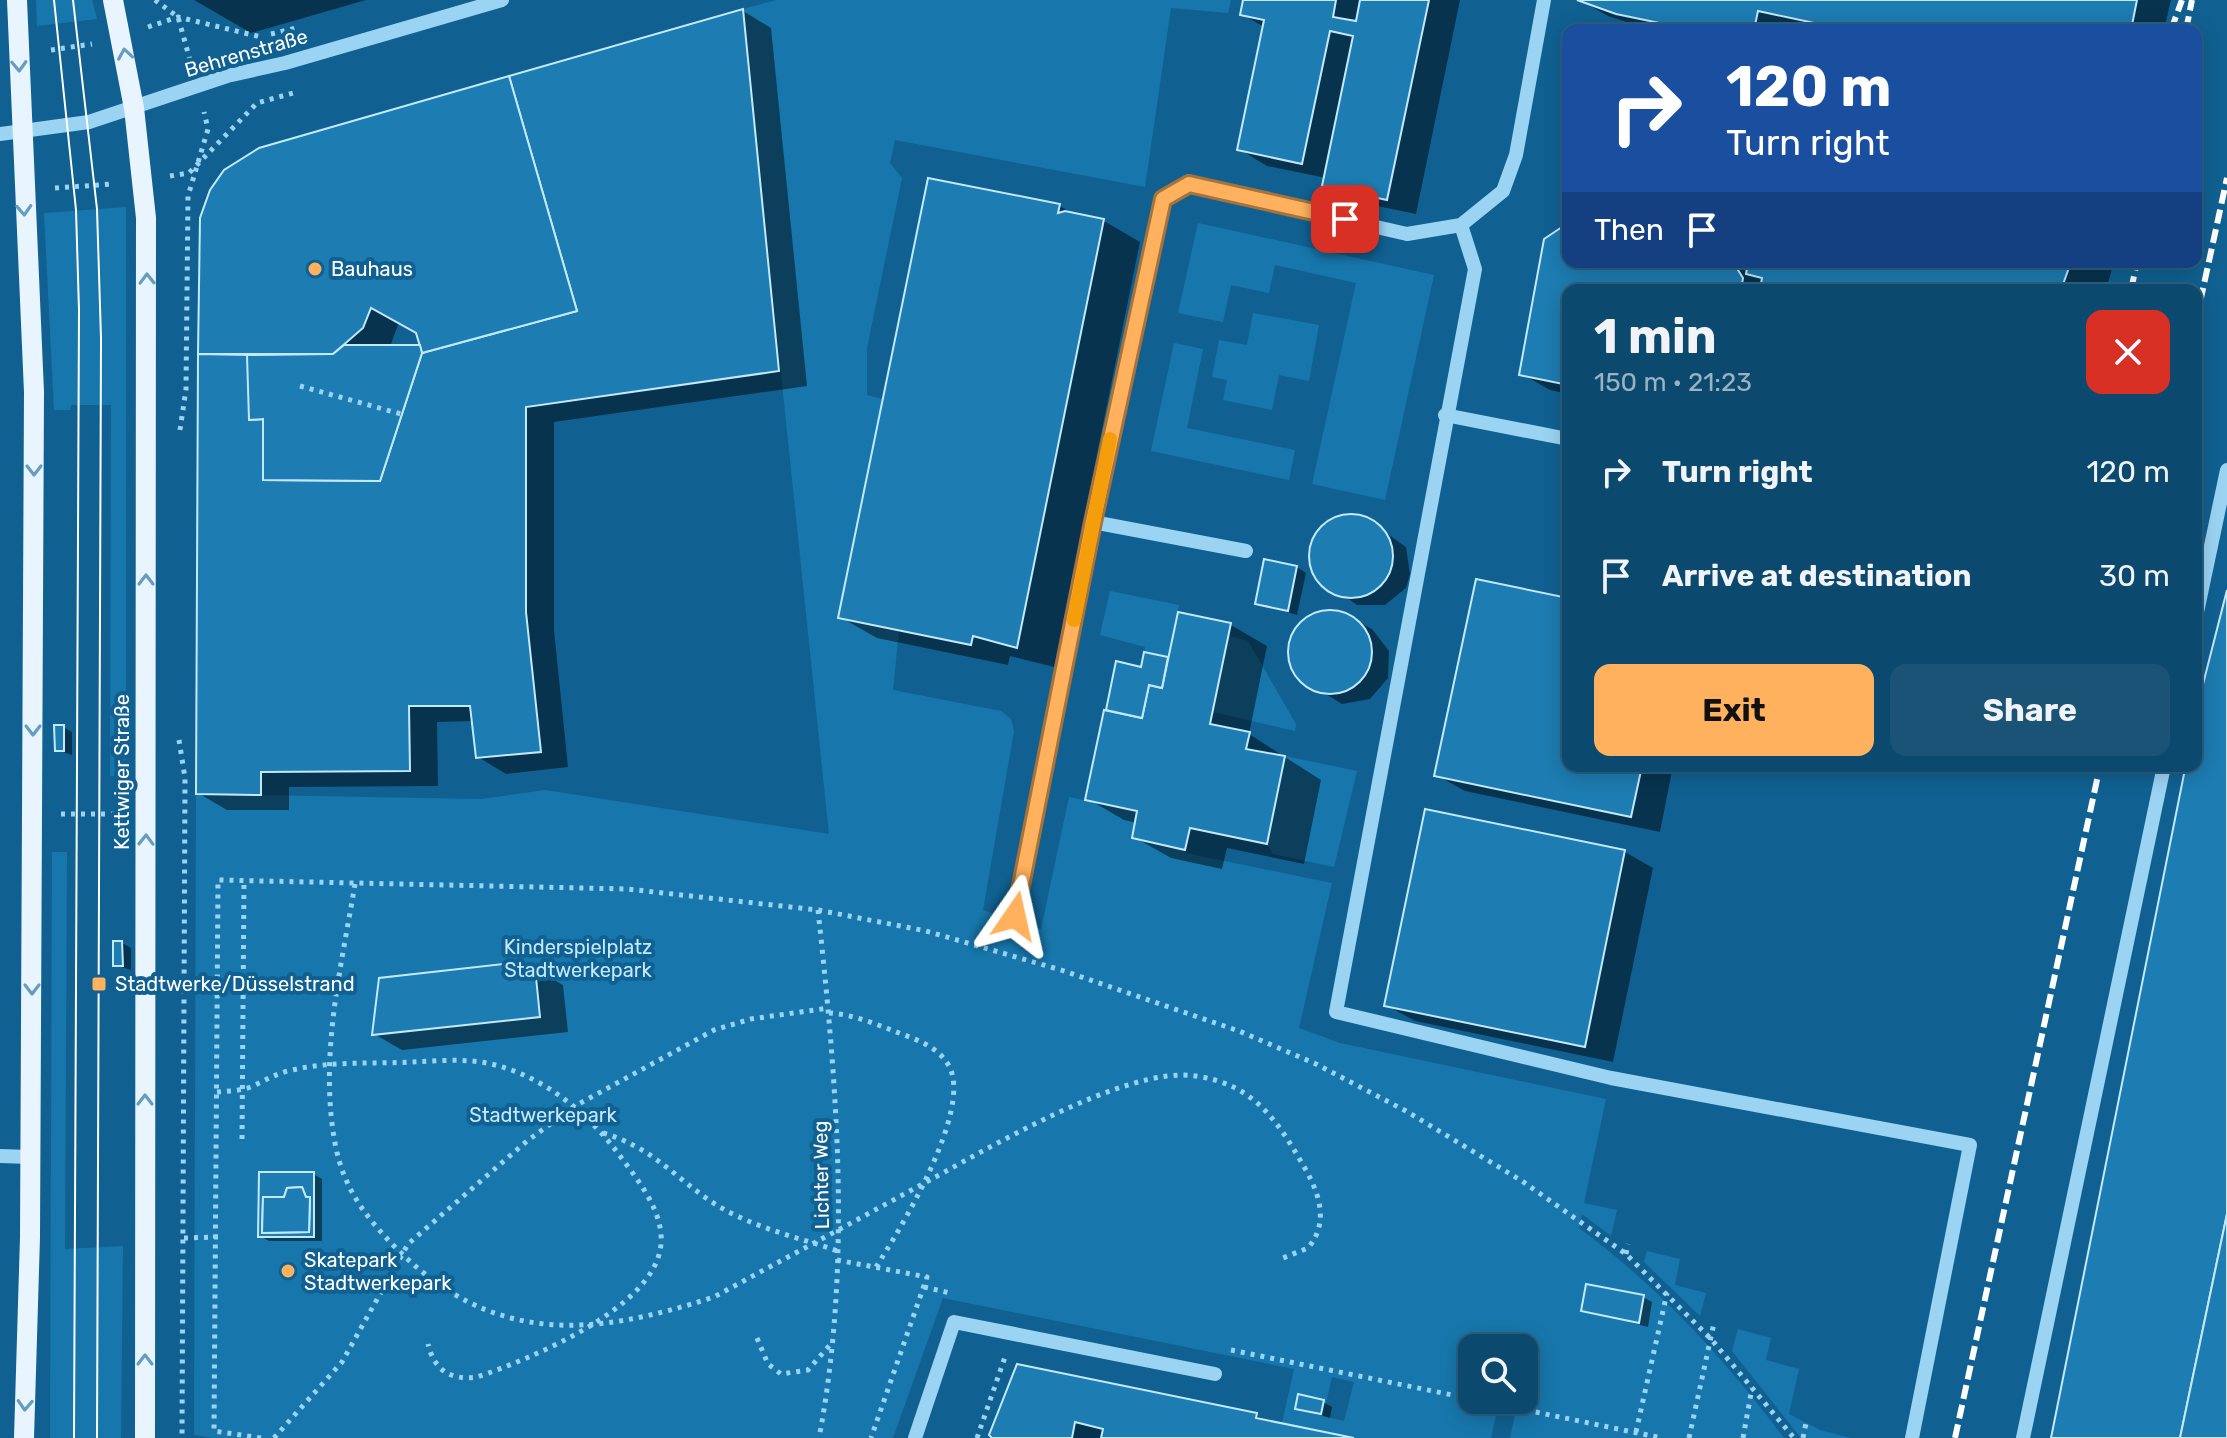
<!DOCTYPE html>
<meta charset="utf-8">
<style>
:root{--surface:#0c496e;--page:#1a5376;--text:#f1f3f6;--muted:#9ab2c2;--line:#2c6181;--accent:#ffb15e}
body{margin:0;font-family:Rubik,sans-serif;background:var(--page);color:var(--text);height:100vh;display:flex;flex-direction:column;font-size:30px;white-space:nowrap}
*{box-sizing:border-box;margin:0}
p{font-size:26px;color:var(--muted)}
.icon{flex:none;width:44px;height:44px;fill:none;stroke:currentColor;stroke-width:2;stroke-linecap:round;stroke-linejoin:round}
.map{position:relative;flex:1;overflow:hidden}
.drawer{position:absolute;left:1562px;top:284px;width:640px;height:488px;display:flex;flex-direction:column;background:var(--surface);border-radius:16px;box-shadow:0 4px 20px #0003,0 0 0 2px var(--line)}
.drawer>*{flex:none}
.hud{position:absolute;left:1562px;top:24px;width:640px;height:244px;border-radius:16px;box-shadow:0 4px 20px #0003,0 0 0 2px var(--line);background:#1a4fa0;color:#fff;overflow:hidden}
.tools{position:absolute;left:1458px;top:1334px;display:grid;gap:16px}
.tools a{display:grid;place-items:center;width:80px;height:80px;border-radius:16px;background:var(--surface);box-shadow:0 4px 20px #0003,0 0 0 2px var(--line);font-size:40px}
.pin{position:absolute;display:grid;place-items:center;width:68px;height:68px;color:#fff;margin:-34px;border-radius:16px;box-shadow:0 4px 12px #0006}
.me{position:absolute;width:88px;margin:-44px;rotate:11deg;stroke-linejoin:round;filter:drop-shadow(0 0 6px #0008)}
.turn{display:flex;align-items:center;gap:28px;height:168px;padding:0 32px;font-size:36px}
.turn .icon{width:104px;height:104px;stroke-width:2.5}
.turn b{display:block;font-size:56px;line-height:68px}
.then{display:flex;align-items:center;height:76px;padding:0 32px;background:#0003;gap:16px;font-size:30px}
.round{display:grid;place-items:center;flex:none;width:84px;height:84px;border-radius:16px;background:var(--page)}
.summary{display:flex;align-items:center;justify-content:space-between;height:136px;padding:0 32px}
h1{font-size:48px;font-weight:700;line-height:60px}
.button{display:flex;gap:16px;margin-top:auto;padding:16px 32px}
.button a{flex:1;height:92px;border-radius:16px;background:var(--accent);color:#111;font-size:32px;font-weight:700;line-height:92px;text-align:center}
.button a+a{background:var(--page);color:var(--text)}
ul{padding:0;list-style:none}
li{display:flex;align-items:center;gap:24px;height:104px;padding:0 32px}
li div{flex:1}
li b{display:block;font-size:30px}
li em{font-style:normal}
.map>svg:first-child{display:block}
.green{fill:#1777ac;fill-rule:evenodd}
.shadow{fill:#0007;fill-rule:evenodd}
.building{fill:#1d7cb1;stroke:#c3e9fe;stroke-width:2;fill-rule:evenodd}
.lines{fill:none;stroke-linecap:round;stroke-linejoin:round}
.path{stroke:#9bd4f3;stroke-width:5;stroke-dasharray:4 6;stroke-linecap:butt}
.minor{stroke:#9bd4f3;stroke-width:14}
.major{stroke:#e8f5ff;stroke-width:20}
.tram{stroke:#fff;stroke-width:2}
.rail{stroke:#fff;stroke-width:6;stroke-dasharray:14 6;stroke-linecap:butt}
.oneway{stroke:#669cbe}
.route-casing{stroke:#a6733d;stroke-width:20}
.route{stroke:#ffb15e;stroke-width:14}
.slow{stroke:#f59e0b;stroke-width:14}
.poi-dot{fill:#ffb15e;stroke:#106192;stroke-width:3}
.labels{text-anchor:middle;stroke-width:8;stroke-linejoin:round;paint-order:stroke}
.street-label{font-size:20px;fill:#fff;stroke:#106192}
.poi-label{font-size:20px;fill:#fff;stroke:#106192;text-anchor:start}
.park-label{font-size:20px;fill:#c3e9fe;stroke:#106192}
</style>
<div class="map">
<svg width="2227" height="1438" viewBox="0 0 2227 1438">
<rect width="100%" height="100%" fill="#106192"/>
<g class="green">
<polygon points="36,0 92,0 97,19 37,26"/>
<path d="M 776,0 L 1231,0 L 1228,13 L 1171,8 L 1145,187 L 895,140 L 890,163 L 902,178 L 867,348 L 867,395 L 883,399 L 838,618 L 899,630 L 893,690 L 1001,711 L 1011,719 L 1014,731 L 983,910 L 1041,929 L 1069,797 L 1137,811 L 1132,838 L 1185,850 L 1185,853 L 1332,883 L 1299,1028 L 1340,1043 L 1606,1099 L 1584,1203 L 1617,1210 L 1611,1236 L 1582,1214 L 1579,1228 C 1659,1287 1724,1358 1784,1438 L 1510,1438 L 1515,1414 L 1497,1410 L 1491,1438 L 1354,1438 L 1282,1423 L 1294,1369 L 943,1298 L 893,1438 L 213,1438 L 194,1435 L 196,794 L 482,799 L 545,790 L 829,834 L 743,9 ZM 1472,1348 L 1524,1348 L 1524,1400 L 1472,1400 ZM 1332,1377 L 1354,1382 L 1344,1421 L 1323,1416 Z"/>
<polygon points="126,207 126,776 110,776 111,405 71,405 70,410 54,410 44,213"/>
<polygon points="1198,223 1434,275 1385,500 1312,484 1356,283 1275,265 1269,293 1231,285 1223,322 1178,313"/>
<polygon points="1253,313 1319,325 1309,381 1279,375 1272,410 1223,400 1227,380 1212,377 1219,340 1247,345"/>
<polygon points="1174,343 1203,349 1187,428 1295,450 1289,480 1151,451"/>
<polygon points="1110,591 1179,605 1168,657 1144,652 1145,647 1100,635"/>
<polygon points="1229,636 1248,641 1296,724 1295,731 1213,712"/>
<polygon points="1285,756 1357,771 1334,867 1273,854 1267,844"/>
<polygon points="52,852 67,852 65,1249 123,1246 121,1438 50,1438"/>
<polygon points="1647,1251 1680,1259 1675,1285 1706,1293 1700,1316 1644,1262"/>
<polygon points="1738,1329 1771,1338 1766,1360 1799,1369 1789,1414 1820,1430 1851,1438 1801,1438 1732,1351"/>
</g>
<g class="shadow">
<polygon points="194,0 366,0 251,33"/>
<polygon points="1245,0 1460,0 1416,214 1353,201 1324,185 1326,178 1267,166 1239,149 1264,27 1242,14"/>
<polygon points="1580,0 2171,0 2164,30 1806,30 1786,26 1785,30 1651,30 1608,16"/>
<path d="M 743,11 L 771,28 L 807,386 L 554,422 L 554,630 L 568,767 L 506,774 L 478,757 L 474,721 L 437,722 L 438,786 L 289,787 L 289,810 L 227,810 L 198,793 L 201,233 ZM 399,322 L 418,333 L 422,347 L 390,347 Z"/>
<polygon points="930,180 1060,206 1075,215 1104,221 1140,242 1054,667 1010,656 1008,665 877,638 840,617"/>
<polygon points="1568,226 1568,262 2114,262 2106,290 1568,290 1568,394 1550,390 1522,374"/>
<polygon points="1337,518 1365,518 1406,547 1410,574 1406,588 1385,605 1357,605 1316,575 1311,563 1316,536"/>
<polygon points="1297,567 1306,573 1297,615 1257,603"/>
<polygon points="2227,596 2227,1438 2052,1438 2188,766 2196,766 2196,729"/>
<polygon points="1568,600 1568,766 1673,766 1660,832 1465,791 1436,775"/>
<polygon points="1338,612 1372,629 1389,651 1388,678 1370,699 1342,704 1298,677 1291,665 1292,637 1310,616"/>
<polygon points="1231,625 1267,646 1249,734 1321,780 1304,864 1227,848 1222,869 1171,858 1134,837 1137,823 1124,820 1088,799 1116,714 1108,709 1143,669 1146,655 1170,660"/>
<polygon points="63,727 72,732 72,755 57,750"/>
<polygon points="1625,852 1653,868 1613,1062 1415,1021 1386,1005"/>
<polygon points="122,943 131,948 131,970 116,965"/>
<polygon points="503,966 513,971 535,969 563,985 568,1032 402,1050 374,1034"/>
<polygon points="313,1174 322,1179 322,1241 269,1241 260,1236"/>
<polygon points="1643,1297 1652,1302 1648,1327 1583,1310"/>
<polygon points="1018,1366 1256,1415 1268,1422 1344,1438 993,1438"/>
<polygon points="1323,1402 1332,1407 1330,1418 1297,1408"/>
</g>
<g class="building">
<polygon points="1243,0 1336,0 1333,17 1356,21 1360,0 1429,0 1387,200 1322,186 1353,36 1330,31 1302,164 1237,150 1264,20 1240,15"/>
<polygon points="1577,0 2137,0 2131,30 1847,30 1758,11 1754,30 1693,30 1616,14"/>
<polygon points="743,9 779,371 526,407 526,612 541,752 476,758 470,706 409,706 410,771 261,772 261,795 196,794 198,354 249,355 249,420 263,419 263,480 380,481 422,353 577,311 509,76"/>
<polygon points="509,76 577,311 422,353 416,333 371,308 363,328 333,354 198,354 200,218 210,190 224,170 259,148"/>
<polygon points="928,178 1060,204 1058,213 1065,211 1104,219 1017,648 973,636 971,645 838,618"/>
<polygon points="1568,223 1568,262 1733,262 1743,278 1741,290 1568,290 1568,385 1519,375 1544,239"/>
<polygon points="1748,262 2071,262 2061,290 1760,290 1762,278 1746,274"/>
<polygon points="344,345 420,345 422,353 380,481 263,480 263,419 249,420 247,355 333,354"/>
<circle cx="1351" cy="556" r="42"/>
<polygon points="1264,559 1297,566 1288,611 1255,604"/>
<polygon points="1476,579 1568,598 1568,766 1642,766 1631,817 1434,776"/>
<polygon points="2227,590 2227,1214 2180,1438 2051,1438 2185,769 2196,766 2200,696"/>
<circle cx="1330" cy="652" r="42"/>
<polygon points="1178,612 1231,623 1210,724 1250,732 1246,749 1285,756 1267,844 1190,828 1185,850 1132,838 1137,811 1085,800 1104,710 1142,718 1149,685 1162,688"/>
<polygon points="1144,652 1168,657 1162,688 1149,685 1142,718 1106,710 1116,661 1141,667"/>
<polygon points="54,725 64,725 64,751 55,751"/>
<polygon points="1425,809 1625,850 1585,1047 1384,1006"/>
<polygon points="113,941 122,941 123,966 113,966"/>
<polygon points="503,964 504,970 535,967 540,1017 372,1035 379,978"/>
<path d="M 259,1172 L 314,1172 L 314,1237 L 258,1237 ZM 302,1187 L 306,1197 L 310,1197 L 309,1232 L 262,1233 L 263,1197 L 284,1197 L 287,1188 Z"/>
<polygon points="302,1187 306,1197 310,1197 309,1232 262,1233 263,1197 284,1197 287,1188"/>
<polygon points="2227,1214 2227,1438 2180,1438"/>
<polygon points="1586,1284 1644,1295 1639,1323 1581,1311"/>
<polygon points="1017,1364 1257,1413 1256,1418 1354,1438 1101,1438 1103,1429 1075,1422 1072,1438 992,1438 989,1435"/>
<polygon points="1298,1394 1324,1400 1321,1414 1295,1409"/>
</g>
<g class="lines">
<g class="path">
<polyline points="155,0 178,17 190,60"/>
<polyline points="148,27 178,17 261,37"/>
<polyline points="271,34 296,28"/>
<polyline points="51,50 92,44"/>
<polyline points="170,176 189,173 257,103 293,93"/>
<polyline points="55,188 113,184"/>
<polyline points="300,386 401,414"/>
<polyline points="180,430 186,389 188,196 208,129 204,112"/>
<polyline points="179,740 185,778 182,1438"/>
<polyline points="61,814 115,814"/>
<path d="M 355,884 C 341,968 319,1057 335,1143 C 343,1187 364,1215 394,1246 C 492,1346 591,1337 714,1297 C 782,1260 850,1224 917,1187 C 981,1153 1125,1065 1196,1076 C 1252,1084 1276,1118 1303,1165 C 1319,1192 1330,1222 1308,1248 L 1283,1258"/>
<path d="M 818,910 C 837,1085 852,1264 819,1438"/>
<polyline points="186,985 218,984"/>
<path d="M 829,1013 C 851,1014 873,1023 894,1031 C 914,1039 937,1045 949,1066 C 973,1110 900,1230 876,1267"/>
<path d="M 217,1092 C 229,1091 242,1091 253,1086 C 266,1080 277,1073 292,1070 C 331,1061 372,1064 413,1062 C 438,1061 466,1058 491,1064 C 540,1075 583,1109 614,1148 C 633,1174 664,1209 661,1244 C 656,1308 530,1359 477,1377 C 451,1381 434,1370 428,1344"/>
<path d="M 603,1133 C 648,1146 670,1172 706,1198 C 745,1226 794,1236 838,1251"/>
<polyline points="242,1139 244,881"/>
<polyline points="184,1238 218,1237"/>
<polyline points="1626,1254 1628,1244"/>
<polyline points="837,1260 927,1277 871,1438"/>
<polyline points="924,1287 950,1293"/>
<polyline points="757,1338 768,1364 781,1374 808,1370 830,1345"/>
<polyline points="1231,1350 1472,1399"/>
<polyline points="1477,1400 1662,1438"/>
<polyline points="1636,1432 1667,1293"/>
<polyline points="261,1438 214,1431 218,880 627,889 818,910 926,931 1061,970 1239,1031 1316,1064 1406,1111 1522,1181 1626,1254 1711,1339 1794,1438"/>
<polyline points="274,1438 342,1362 408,1244 527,1141 575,1106 714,1030 751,1019 829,1008"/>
<polyline points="977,1438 1005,1357"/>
<polyline points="1689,1438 1714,1323"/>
<polyline points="1743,1438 1752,1388"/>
<polyline points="1803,1438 1806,1423"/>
</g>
<g class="minor">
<polyline points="0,134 89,122 227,76 285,63 502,0"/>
<polyline points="1461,225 1475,269 1336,1012 1611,1078 1970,1145 1912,1438"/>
<polyline points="1445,415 1568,439"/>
<polyline points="1093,522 1246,551"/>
<polyline points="2196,617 2227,470"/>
<polyline points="1015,916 1093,522 1163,199 1189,184 1407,234 1461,225 1503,191 1516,155 1544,0"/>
<polyline points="0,1156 30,1157"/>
<polyline points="915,1438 954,1322 1215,1374"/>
<polyline points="2023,1438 2164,766"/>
</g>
<g class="major">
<polyline points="17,0 34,392 30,1237 24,1438"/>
<polyline points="113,0 134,108 146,218 145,1438"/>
</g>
<g class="tram">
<polyline points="54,0 76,210 79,310 74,1438"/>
<polyline points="73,0 97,209 101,338 97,1438"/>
</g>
<g class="rail">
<polyline points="2171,30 2182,0"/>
<polyline points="2186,30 2192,0"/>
<polyline points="2131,290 2137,262"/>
<polyline points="2196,321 2227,178"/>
<polyline points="1955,1438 2100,766"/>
</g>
</g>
<defs><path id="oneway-chevron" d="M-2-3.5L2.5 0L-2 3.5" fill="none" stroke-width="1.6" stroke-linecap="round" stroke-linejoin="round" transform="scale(2)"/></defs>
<g class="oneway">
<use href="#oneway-chevron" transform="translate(125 54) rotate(-99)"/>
<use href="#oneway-chevron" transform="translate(19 66) rotate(88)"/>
<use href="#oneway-chevron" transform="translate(24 210) rotate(87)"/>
<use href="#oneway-chevron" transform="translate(147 279) rotate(-91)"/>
<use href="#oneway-chevron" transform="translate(34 470) rotate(90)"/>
<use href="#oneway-chevron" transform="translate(146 580) rotate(-90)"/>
<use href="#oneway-chevron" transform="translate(33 730) rotate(90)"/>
<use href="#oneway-chevron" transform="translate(146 840) rotate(-89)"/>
<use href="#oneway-chevron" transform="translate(32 989) rotate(90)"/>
<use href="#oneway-chevron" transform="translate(145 1100) rotate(-90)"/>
<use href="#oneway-chevron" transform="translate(145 1360) rotate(-90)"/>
<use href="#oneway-chevron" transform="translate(25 1405) rotate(93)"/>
</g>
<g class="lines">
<g class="route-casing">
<polyline id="route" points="1015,916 1093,522 1163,199 1189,184 1345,219"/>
</g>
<use href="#route" class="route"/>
<polyline class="slow" points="1074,620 1110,439"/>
</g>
<g class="poi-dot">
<circle cx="315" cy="269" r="8"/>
<rect x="91" y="976" width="16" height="16" rx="4"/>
<circle cx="288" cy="1271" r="8"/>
</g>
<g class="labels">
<g class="street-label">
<text transform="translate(246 53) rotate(-16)" y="7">Behrenstraße</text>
<text transform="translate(122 772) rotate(-90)" y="7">Kettwiger Straße</text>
<text transform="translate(821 1175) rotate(-91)" y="7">Lichter Weg</text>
</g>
<g class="poi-label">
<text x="331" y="276">Bauhaus</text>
<text x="115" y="991">Stadtwerke/Düsselstrand</text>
<text x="304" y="1267">Skatepark<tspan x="304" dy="23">Stadtwerkepark</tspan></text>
</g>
<g class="park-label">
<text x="578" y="954">Kinderspielplatz<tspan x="578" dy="23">Stadtwerkepark</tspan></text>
<text x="543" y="1122">Stadtwerkepark</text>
</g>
</g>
</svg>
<div class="tools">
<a><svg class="icon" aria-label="search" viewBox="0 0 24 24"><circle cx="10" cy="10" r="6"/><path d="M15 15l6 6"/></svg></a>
</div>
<div class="pin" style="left:1345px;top:219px;background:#d93025"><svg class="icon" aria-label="arrive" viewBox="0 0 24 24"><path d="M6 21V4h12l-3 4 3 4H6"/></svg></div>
<svg class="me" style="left:1015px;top:916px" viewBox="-20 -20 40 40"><path d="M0-17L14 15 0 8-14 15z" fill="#ffb15e" stroke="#fff" stroke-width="4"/></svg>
<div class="hud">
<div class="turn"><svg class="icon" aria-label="right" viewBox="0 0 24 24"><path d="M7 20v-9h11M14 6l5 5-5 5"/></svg><div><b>120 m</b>Turn right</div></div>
<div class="then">Then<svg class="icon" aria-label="arrive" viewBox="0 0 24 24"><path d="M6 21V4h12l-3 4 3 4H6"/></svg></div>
</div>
<section class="drawer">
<div class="summary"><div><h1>1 min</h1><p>150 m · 21:23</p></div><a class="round" style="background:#d93025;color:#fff"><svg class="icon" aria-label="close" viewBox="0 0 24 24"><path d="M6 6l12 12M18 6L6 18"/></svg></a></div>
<ul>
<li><svg class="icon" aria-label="right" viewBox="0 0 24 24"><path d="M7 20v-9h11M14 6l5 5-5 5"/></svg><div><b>Turn right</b></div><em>120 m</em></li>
<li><svg class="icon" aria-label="arrive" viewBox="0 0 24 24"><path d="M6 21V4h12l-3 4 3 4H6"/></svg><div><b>Arrive at destination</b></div><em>30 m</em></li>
</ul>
<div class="button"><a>Exit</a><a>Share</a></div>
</section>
</div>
